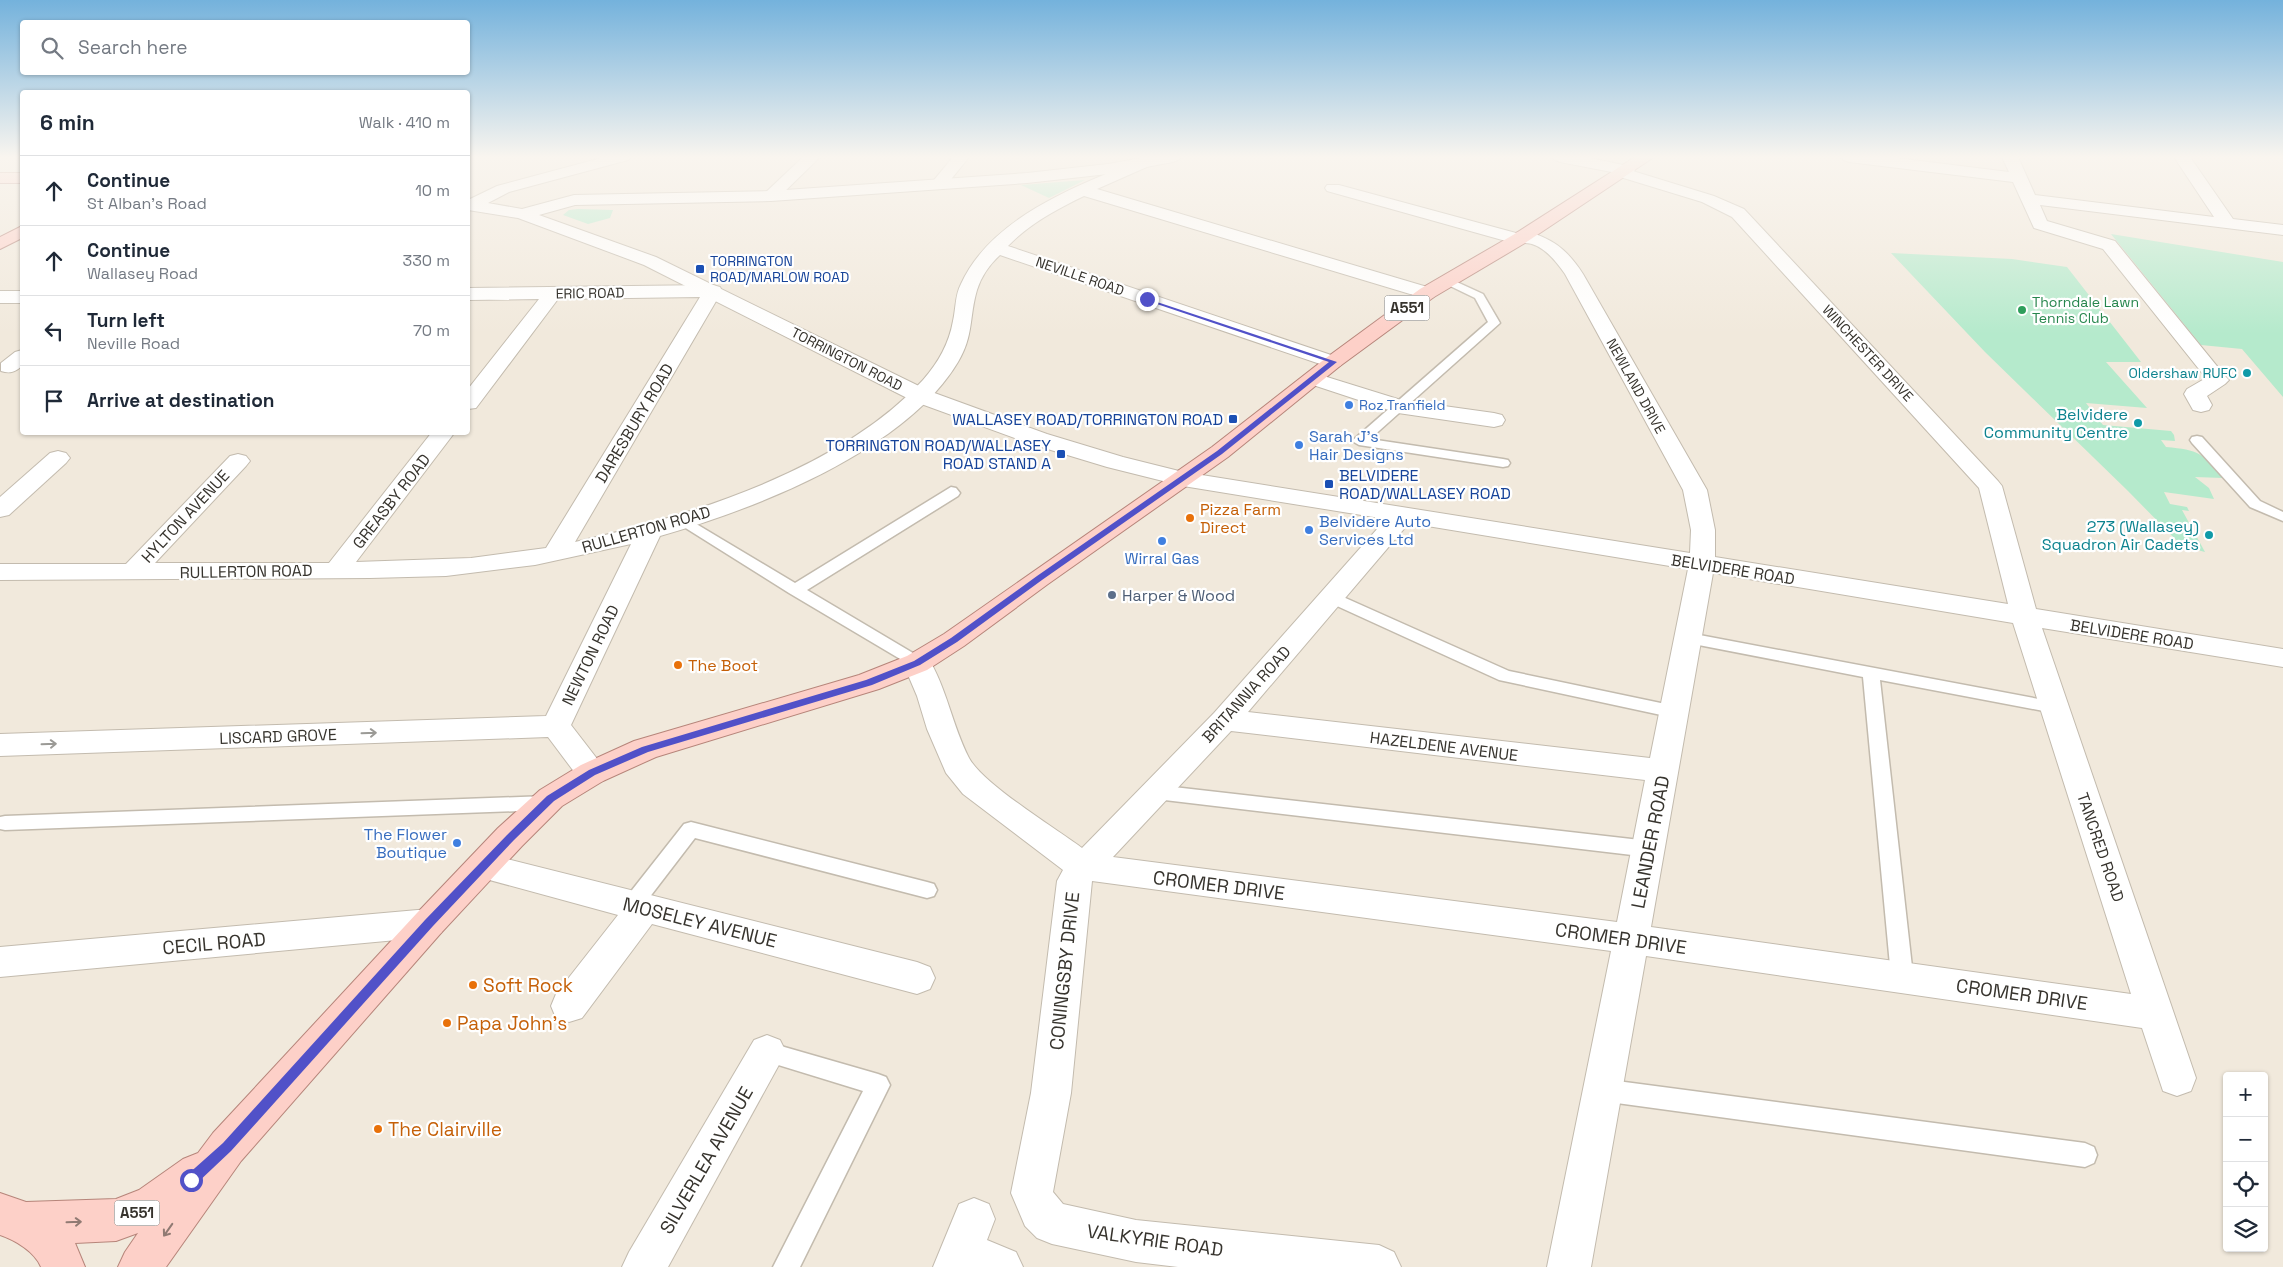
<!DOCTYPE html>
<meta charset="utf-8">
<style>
:root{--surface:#fff;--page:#f6f6f7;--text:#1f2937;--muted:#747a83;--line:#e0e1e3}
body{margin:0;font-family:"Space Grotesk",sans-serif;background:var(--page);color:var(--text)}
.controls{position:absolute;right:15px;bottom:15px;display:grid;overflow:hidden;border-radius:5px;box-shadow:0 1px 4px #0004}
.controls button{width:45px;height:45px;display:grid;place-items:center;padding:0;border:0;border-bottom:1px solid var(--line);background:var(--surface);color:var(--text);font:25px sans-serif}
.stop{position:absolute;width:15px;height:15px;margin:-11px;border:4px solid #5151c8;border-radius:50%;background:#fff}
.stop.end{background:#5151c8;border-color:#fff;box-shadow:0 1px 5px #0008}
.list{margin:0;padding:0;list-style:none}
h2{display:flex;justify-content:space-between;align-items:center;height:65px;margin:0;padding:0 20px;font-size:21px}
h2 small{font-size:16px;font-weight:400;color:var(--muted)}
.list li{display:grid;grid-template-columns:32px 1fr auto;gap:15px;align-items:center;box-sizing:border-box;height:70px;padding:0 20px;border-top:1px solid var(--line)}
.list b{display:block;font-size:19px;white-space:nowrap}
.list p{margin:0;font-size:16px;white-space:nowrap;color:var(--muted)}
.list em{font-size:16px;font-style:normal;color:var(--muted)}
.icon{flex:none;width:28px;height:28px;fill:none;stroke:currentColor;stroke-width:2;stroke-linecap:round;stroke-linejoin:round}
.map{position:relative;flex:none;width:2283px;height:1267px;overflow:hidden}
.search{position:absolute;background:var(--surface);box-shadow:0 1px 4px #0004;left:20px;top:20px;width:450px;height:55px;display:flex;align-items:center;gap:12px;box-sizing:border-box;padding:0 18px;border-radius:5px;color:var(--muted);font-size:19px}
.panel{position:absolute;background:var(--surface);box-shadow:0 1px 4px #0004;left:20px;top:90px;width:450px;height:345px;border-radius:5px}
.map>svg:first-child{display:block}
.green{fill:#b5eacc}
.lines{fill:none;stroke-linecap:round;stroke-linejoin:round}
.lane-casing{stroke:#c3bbae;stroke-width:3}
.street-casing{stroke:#c3bbae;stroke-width:2}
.secondary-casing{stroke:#c3bbae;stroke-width:2}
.primary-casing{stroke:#b6857a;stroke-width:2}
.lane{fill:#fff;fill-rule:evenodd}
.street{fill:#fff;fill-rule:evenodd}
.secondary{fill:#fff;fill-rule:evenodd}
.primary{fill:#fdd0c8;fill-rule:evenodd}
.oneway{stroke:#9b9a96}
.oneway2{stroke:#907a73}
.route{fill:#5151c8}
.transit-dot{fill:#1a4fb4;stroke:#fff;stroke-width:2}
.leisure-dot{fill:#2e9e5b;stroke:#fff;stroke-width:2}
.culture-dot{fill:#0f9aa8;stroke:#fff;stroke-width:2}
.shop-dot{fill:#3f7fe0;stroke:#fff;stroke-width:2}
.food-dot{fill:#e8710a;stroke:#fff;stroke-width:2}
.service-dot{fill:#5c6f8a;stroke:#fff;stroke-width:2}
.labels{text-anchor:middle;stroke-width:4.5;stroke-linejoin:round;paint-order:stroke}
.far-transit-label{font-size:14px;fill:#164399;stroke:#fff;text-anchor:start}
.far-street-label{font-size:14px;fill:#37342e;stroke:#fff}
.far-leisure-label{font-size:14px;fill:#27864d;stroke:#fff;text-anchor:start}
.far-culture-label{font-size:14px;fill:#0d838f;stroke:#fff;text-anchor:end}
.far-shop-label{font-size:14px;fill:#366cbe;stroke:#fff;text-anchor:start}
.shield{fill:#fff;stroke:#73716d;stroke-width:1}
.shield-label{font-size:15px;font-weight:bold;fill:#37342e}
.culture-label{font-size:16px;fill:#0d838f;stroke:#fff;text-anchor:end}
.transit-label{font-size:16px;fill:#164399;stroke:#fff;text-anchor:end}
.street-label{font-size:16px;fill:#37342e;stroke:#fff}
.shop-label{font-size:16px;fill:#366cbe;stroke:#fff;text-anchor:start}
.food-label{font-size:16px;fill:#c56008;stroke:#fff;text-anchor:start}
.service-label{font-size:16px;fill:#4e5e75;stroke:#fff;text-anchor:start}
.near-street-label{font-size:19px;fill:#37342e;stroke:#fff}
.near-food-label{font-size:19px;fill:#c56008;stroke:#fff;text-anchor:start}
</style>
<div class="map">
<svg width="2283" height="1267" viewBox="0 0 2283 1267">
<rect width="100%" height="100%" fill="#f1e9dc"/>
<!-- green -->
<g class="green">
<path d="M1085 180 1049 198 1021 185Z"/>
<path d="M578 209 613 210 610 218 588 224 563 215 569 210Z"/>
<path d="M2111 234 2283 262V397L2242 349 2201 345Z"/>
<path d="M1891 253 2012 259 2067 267 2141 362H2106L2147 408 2086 403 2103 425 2171 431 2174 435 2175 441 2161 440 2166 447C2199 450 2203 453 2223 478L2195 477 2209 488 2214 499 2164 492 2170 504 2187 507 2189 511 2182 510 2205 552 2182 546 2128 491 1985 352Z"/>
</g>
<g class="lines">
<defs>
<g id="lane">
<path d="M1448 278 1483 294 1500 323 1370 439 1503 459 1508 460 1510 463 1508 466 1503 467 1359 445 1352 441 1488 322 1475 298 1444 283 1443 281 1444 279Z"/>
<path d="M2197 436 2202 437 2260 501 2283 512V521L2250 507 2192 443 2190 440 2192 437Z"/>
<path d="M951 487 956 488 960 493 958 496 807 590 923 659 925 663 923 667 917 669 789 593 676 522 683 518 688 519 795 583Z"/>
<path d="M1332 592 1509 671 1675 706 1681 708 1684 712 1681 716 1675 718 1499 680 1326 601 1324 597 1326 593Z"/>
<path d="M1689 633 2060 703 2063 707 2060 711 2054 713 1880 680 1913 976 1910 983 1902 985 1894 983 1891 976 1863 677 1683 642 1681 638 1683 634Z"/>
<path d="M1156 785 1649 841 1656 844 1659 849 1656 854 1649 857 1156 799 1149 797 1147 792 1149 787Z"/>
<path d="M546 796 553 798 555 803 553 808 546 810 5 830 0 829V817L5 816Z"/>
<path d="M691 822 927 882 934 884 937 890 934 896 927 898 695 838 639 911 632 913 625 911 622 905 625 899 684 824Z"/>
<path d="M767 1042 878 1074 886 1077 890 1085 800 1267H773L863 1091 759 1059 756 1052 759 1045Z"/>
<path d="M1602 1079 2085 1143 2094 1147 2097 1155 2094 1163 2085 1167 1602 1101 1594 1098 1590 1090 1594 1082Z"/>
</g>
<g id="street">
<path d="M803 157H820L777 199H765L763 196 765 193Z"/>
<path d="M953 157H969L944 188H932L930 185Z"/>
<path d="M1841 157H1888L2009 172 2002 157H2018L2035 195 2214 217 2174 157H2190L2233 219 2283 225V235L2040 205 2047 221 2115 241 2225 376 2229 380 2225 384 2207 396 2212 405 2209 410 2201 412 2193 410 2184 394 2187 389 2206 378 2103 249 2034 228 2013 182 1849 162 1844 160Z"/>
<path d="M1143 158 1149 160 1151 163 1149 166 1097 189 1434 289 1436 293 1434 297 1427 299 1420 297 1084 196C1057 209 1029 224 1008 246L1340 358 1343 362 1340 366 1333 368 1326 366 1000 255C990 264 981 277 977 290 969 317 974 335 958 362 905 451 755 509 660 536L571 725 608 773 603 781 592 784 581 781 548 737 0 756V734L546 716 631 544 535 565 446 576 370 578 0 580V564H126L230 456 238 454 246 456 250 461 246 466 155 563H329L432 432H455L356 562 471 558 546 548 700 297 558 299 476 408 468 409V389L539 299 468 300V288L713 285 720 287 722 291 575 542C691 516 840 470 923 380 938 363 949 344 953 321 956 308 955 295 961 284 986 229 1049 198 1101 176 1115 170 1129 162 1143 158Z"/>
<path d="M1623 168 1714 196 1744 209 1998 481 2002 486 2036 609 2283 649V667L2042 628 2196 1078 2191 1091 2177 1096 2163 1091 2142 1028 1646 956 1591 1267H1547L1611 951 1092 881 1071 1093 1053 1192 1063 1204 1136 1220 1379 1245 1394 1252 1401 1267H1178L1136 1262 1052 1244 1037 1238 1025 1226 1011 1193 1031 1093 1057 881 1063 870 963 794 946 773 927 729 917 696 903 663 907 656 917 653 927 656C947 688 952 725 969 758 983 784 1055 828 1082 848L1214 713 1386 519 1183 486 1175 484 1171 479 1175 474 1183 472 1690 553 1691 530 1683 490 1565 274C1556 261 1542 243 1525 243 1520 243 1518 244 1513 243L1327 191 1325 188 1327 185H1339L1516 233C1523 230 1528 232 1535 234 1558 242 1570 254 1583 274L1707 490 1715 530V557L2008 604 1979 488 1732 217 1702 202 1617 176 1615 173 1617 170ZM1409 523 1688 569 1650 758 1248 712ZM1713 573 2013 623 2131 994 1651 927ZM1231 731 1645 780 1617 922 1113 857Z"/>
<rect x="0" y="291" width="22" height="12"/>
<path d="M22 350V366C15 372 10 374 1 371V363L15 352Z"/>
<path d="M1314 373 1401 400 1494 413 1502 415 1505 420 1502 425 1494 427 1398 413 1307 383 1303 379 1307 375Z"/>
<path d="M58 451 66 453 70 458 66 463 9 515 0 517V497L50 453Z"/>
<path d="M483 853 917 962 930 967 935 978 930 989 917 994 652 924 582 1018 569 1022 556 1018 551 1006 556 994 618 915 471 875 466 866 471 857Z"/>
<path d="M429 909 441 913 446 923 441 933 429 937 0 977V947Z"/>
<path d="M767 1035 780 1040 786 1052 668 1267H622L629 1252 754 1040Z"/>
<path d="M974 1198 989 1204 995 1219 987 1240 1016 1252 1023 1267H933L959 1204Z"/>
</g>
<g id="secondary">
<path d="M605 157H631L628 160 509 192 488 203 522 209 574 195 771 191 1027 173 1108 164 1147 157H1181L1178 160 1173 162 1108 174 1027 183 771 201 575 205 539 215 656 257 929 391 1047 434 1123 457 1191 474 1195 479 1191 484 1183 486 1107 467 1031 444 913 401 644 265 518 218 468 210V200L497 186Z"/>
<path d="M1552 157H1585L1633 167 1635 170 1633 173 1627 175 1560 162 1555 160Z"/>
</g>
<g id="primary">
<path d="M1635 157H1654L1525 243 1434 297 1340 366 1228 457 1048 584 964 646 927 670 879 689 656 757 603 781 562 806 522 846 441 933 241 1161 166 1267H118L125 1252 138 1233 116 1241 75 1243 85 1267H41C35 1252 15 1240 0 1235V1193L26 1202 116 1199 139 1190 183 1159 198 1153 213 1133 417 913 498 828 540 790 581 765 634 741 859 675 907 656 944 634 1212 447 1326 358 1420 289 1513 235Z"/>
<rect x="0" y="173" width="22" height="10"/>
<path d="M22 226V238L0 249V237Z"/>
</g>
</defs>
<!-- lane casing -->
<use href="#lane" class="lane-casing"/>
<!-- street casing -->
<use href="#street" class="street-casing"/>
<!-- secondary casing -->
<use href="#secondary" class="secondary-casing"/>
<!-- primary casing -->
<use href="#primary" class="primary-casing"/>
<!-- lane -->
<use href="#lane" class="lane"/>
<!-- street -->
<use href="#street" class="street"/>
<!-- secondary -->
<use href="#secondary" class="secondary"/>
<!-- primary -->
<use href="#primary" class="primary"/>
</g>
<!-- one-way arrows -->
<defs><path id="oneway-shaft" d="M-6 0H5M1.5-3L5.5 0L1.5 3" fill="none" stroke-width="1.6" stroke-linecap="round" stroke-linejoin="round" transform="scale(1.25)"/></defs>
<g class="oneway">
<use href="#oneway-shaft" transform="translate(369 733) rotate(-2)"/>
<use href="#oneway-shaft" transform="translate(49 744) rotate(-2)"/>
</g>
<g class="oneway2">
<use href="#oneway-shaft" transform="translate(74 1222) rotate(-2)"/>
<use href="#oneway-shaft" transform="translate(168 1230) rotate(125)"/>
</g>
<!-- sky -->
<linearGradient id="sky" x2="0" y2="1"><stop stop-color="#74b2dc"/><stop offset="0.47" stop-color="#f9f5ef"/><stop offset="1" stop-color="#f9f5ef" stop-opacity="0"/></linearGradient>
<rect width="2283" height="334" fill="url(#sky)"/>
<!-- route -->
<path class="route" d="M1145 298 1337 362 1222 454 1042 580 957 642 920 665 872 685 648 752 595 775 554 801 514 840 433 926 231 1151 195 1185 191 1186 186 1185 185 1180 186 1176 223 1143 425 920 507 835 547 796 589 770 642 747 866 680 914 661 951 638 1037 576 1217 451 1329 362 1145 300Z"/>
<!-- markers -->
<g class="transit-dot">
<rect x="695" y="264" width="10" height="10" rx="2.5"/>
<rect x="1228" y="414" width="10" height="10" rx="2.5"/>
<rect x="1056" y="449" width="10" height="10" rx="2.5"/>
<rect x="1324" y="479" width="10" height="10" rx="2.5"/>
</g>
<circle class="leisure-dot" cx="2022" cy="310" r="5"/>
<g class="culture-dot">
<circle cx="2247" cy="373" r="5"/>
<circle cx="2138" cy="423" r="5"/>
<circle cx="2209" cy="535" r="5"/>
</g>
<g class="shop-dot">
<circle cx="1349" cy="405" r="5"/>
<circle cx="1299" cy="445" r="5"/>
<circle cx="1309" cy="530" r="5"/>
<circle cx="1162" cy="541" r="5"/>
<circle cx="457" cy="843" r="5"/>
</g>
<g class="food-dot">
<circle cx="1190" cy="518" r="5"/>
<circle cx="678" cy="665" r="5"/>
<circle cx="473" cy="985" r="5"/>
<circle cx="447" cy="1023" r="5"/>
<circle cx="378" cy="1129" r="5"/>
</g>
<circle class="service-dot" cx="1112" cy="595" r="5"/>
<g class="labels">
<!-- far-transit labels -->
<g class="far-transit-label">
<text x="710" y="266">TORRINGTON<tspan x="710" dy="16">ROAD/MARLOW ROAD</tspan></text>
</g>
<!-- far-street labels -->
<g class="far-street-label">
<text transform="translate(1080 276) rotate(19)" y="5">NEVILLE ROAD</text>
<text transform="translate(590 293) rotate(-1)" y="5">ERIC ROAD</text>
<text transform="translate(1868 353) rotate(47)" y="5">WINCHESTER DRIVE</text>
<text transform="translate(847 359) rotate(27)" y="5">TORRINGTON ROAD</text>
<text transform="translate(1636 386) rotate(61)" y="5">NEWLAND DRIVE</text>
</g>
<!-- far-leisure labels -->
<g class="far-leisure-label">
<text x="2032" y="307">Thorndale Lawn<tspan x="2032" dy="16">Tennis Club</tspan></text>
</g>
<!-- far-culture labels -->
<g class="far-culture-label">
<text x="2237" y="378">Oldershaw RUFC</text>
</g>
<!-- far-shop labels -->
<g class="far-shop-label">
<text x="1359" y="410">Roz Tranfield</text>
</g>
<!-- shield labels -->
<g class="shield">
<rect x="1384.5" y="295.5" width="45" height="25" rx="4"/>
<rect x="114.5" y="1200.5" width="45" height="25" rx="4"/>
</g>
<g class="shield-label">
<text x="1407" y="313">A551</text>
<text x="137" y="1218">A551</text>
</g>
<!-- culture labels -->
<g class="culture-label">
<text x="2128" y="420">Belvidere<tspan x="2128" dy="18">Community Centre</tspan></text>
<text x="2199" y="532">273 (Wallasey)<tspan x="2199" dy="18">Squadron Air Cadets</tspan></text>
</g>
<!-- transit labels -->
<g class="transit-label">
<text x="1223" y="425">WALLASEY ROAD/TORRINGTON ROAD</text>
<text x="1051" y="451">TORRINGTON ROAD/WALLASEY<tspan x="1051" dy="18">ROAD STAND A</tspan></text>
<text x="1339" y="481" text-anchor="start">BELVIDERE<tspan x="1339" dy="18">ROAD/WALLASEY ROAD</tspan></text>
</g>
<!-- street labels -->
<g class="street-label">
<text transform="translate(634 423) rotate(-59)" y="6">DARESBURY ROAD</text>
<text transform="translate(391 501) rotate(-52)" y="6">GREASBY ROAD</text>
<text transform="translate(185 516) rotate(-47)" y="6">HYLTON AVENUE</text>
<text transform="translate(646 529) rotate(-16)" y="6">RULLERTON ROAD</text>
<text transform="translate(1733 569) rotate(9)" y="6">BELVIDERE ROAD</text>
<text transform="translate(246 571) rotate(-1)" y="6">RULLERTON ROAD</text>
<text transform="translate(2132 634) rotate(9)" y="6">BELVIDERE ROAD</text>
<text transform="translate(590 655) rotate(-64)" y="6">NEWTON ROAD</text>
<text transform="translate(1246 694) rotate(-48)" y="6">BRITANNIA ROAD</text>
<text transform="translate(278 736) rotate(-2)" y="6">LISCARD GROVE</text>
<text transform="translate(1444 746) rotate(7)" y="6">HAZELDENE AVENUE</text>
<text transform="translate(2101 847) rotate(71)" y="6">TANCRED ROAD</text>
</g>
<!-- shop labels -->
<g class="shop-label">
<text x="1309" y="442">Sarah J's<tspan x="1309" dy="18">Hair Designs</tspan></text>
<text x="1319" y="527">Belvidere Auto<tspan x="1319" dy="18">Services Ltd</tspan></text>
<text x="1162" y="564" text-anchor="middle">Wirral Gas</text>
<text x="447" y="840" text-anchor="end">The Flower<tspan x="447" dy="18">Boutique</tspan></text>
</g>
<!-- food labels -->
<g class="food-label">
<text x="1200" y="515">Pizza Farm<tspan x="1200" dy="18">Direct</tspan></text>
<text x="688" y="671">The Boot</text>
</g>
<!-- service labels -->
<g class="service-label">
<text x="1122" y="601">Harper &amp; Wood</text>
</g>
<!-- near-street labels -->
<g class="near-street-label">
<text transform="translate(1650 842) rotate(-79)" y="7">LEANDER ROAD</text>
<text transform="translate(1219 885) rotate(7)" y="7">CROMER DRIVE</text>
<text transform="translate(700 922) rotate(14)" y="7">MOSELEY AVENUE</text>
<text transform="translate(1621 938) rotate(8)" y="7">CROMER DRIVE</text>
<text transform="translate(214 943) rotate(-5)" y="7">CECIL ROAD</text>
<text transform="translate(1064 971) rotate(-84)" y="7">CONINGSBY DRIVE</text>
<text transform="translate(2022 994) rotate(8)" y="7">CROMER DRIVE</text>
<text transform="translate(706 1160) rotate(-60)" y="7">SILVERLEA AVENUE</text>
<text transform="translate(1155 1240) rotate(8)" y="7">VALKYRIE ROAD</text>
</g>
<!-- near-food labels -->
<g class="near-food-label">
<text x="483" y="992">Soft Rock</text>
<text x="457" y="1030">Papa John's</text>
<text x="388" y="1136">The Clairville</text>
</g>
</g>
</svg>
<div class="controls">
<button>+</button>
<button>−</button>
<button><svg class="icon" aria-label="locate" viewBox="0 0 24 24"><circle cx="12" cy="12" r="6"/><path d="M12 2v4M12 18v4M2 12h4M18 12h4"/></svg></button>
<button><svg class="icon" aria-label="layers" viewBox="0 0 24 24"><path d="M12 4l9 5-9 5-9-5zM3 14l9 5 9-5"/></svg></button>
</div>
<div class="stop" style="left:191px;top:1180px"></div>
<div class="stop end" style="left:1147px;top:299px"></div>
<div class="search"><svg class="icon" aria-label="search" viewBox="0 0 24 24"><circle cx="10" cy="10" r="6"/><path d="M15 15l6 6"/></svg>Search here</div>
<section class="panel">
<h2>6 min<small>Walk · 410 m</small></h2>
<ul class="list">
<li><svg class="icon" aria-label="ahead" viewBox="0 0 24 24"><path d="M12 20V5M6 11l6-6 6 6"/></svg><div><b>Continue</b><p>St Alban's Road</p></div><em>10 m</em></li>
<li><svg class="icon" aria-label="ahead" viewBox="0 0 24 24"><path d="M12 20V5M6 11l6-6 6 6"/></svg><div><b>Continue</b><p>Wallasey Road</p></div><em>330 m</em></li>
<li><svg class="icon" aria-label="left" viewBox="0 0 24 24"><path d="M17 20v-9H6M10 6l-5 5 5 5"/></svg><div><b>Turn left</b><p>Neville Road</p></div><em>70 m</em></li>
<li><svg class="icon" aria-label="arrive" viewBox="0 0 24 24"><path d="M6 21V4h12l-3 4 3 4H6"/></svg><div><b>Arrive at destination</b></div></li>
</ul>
</section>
</div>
